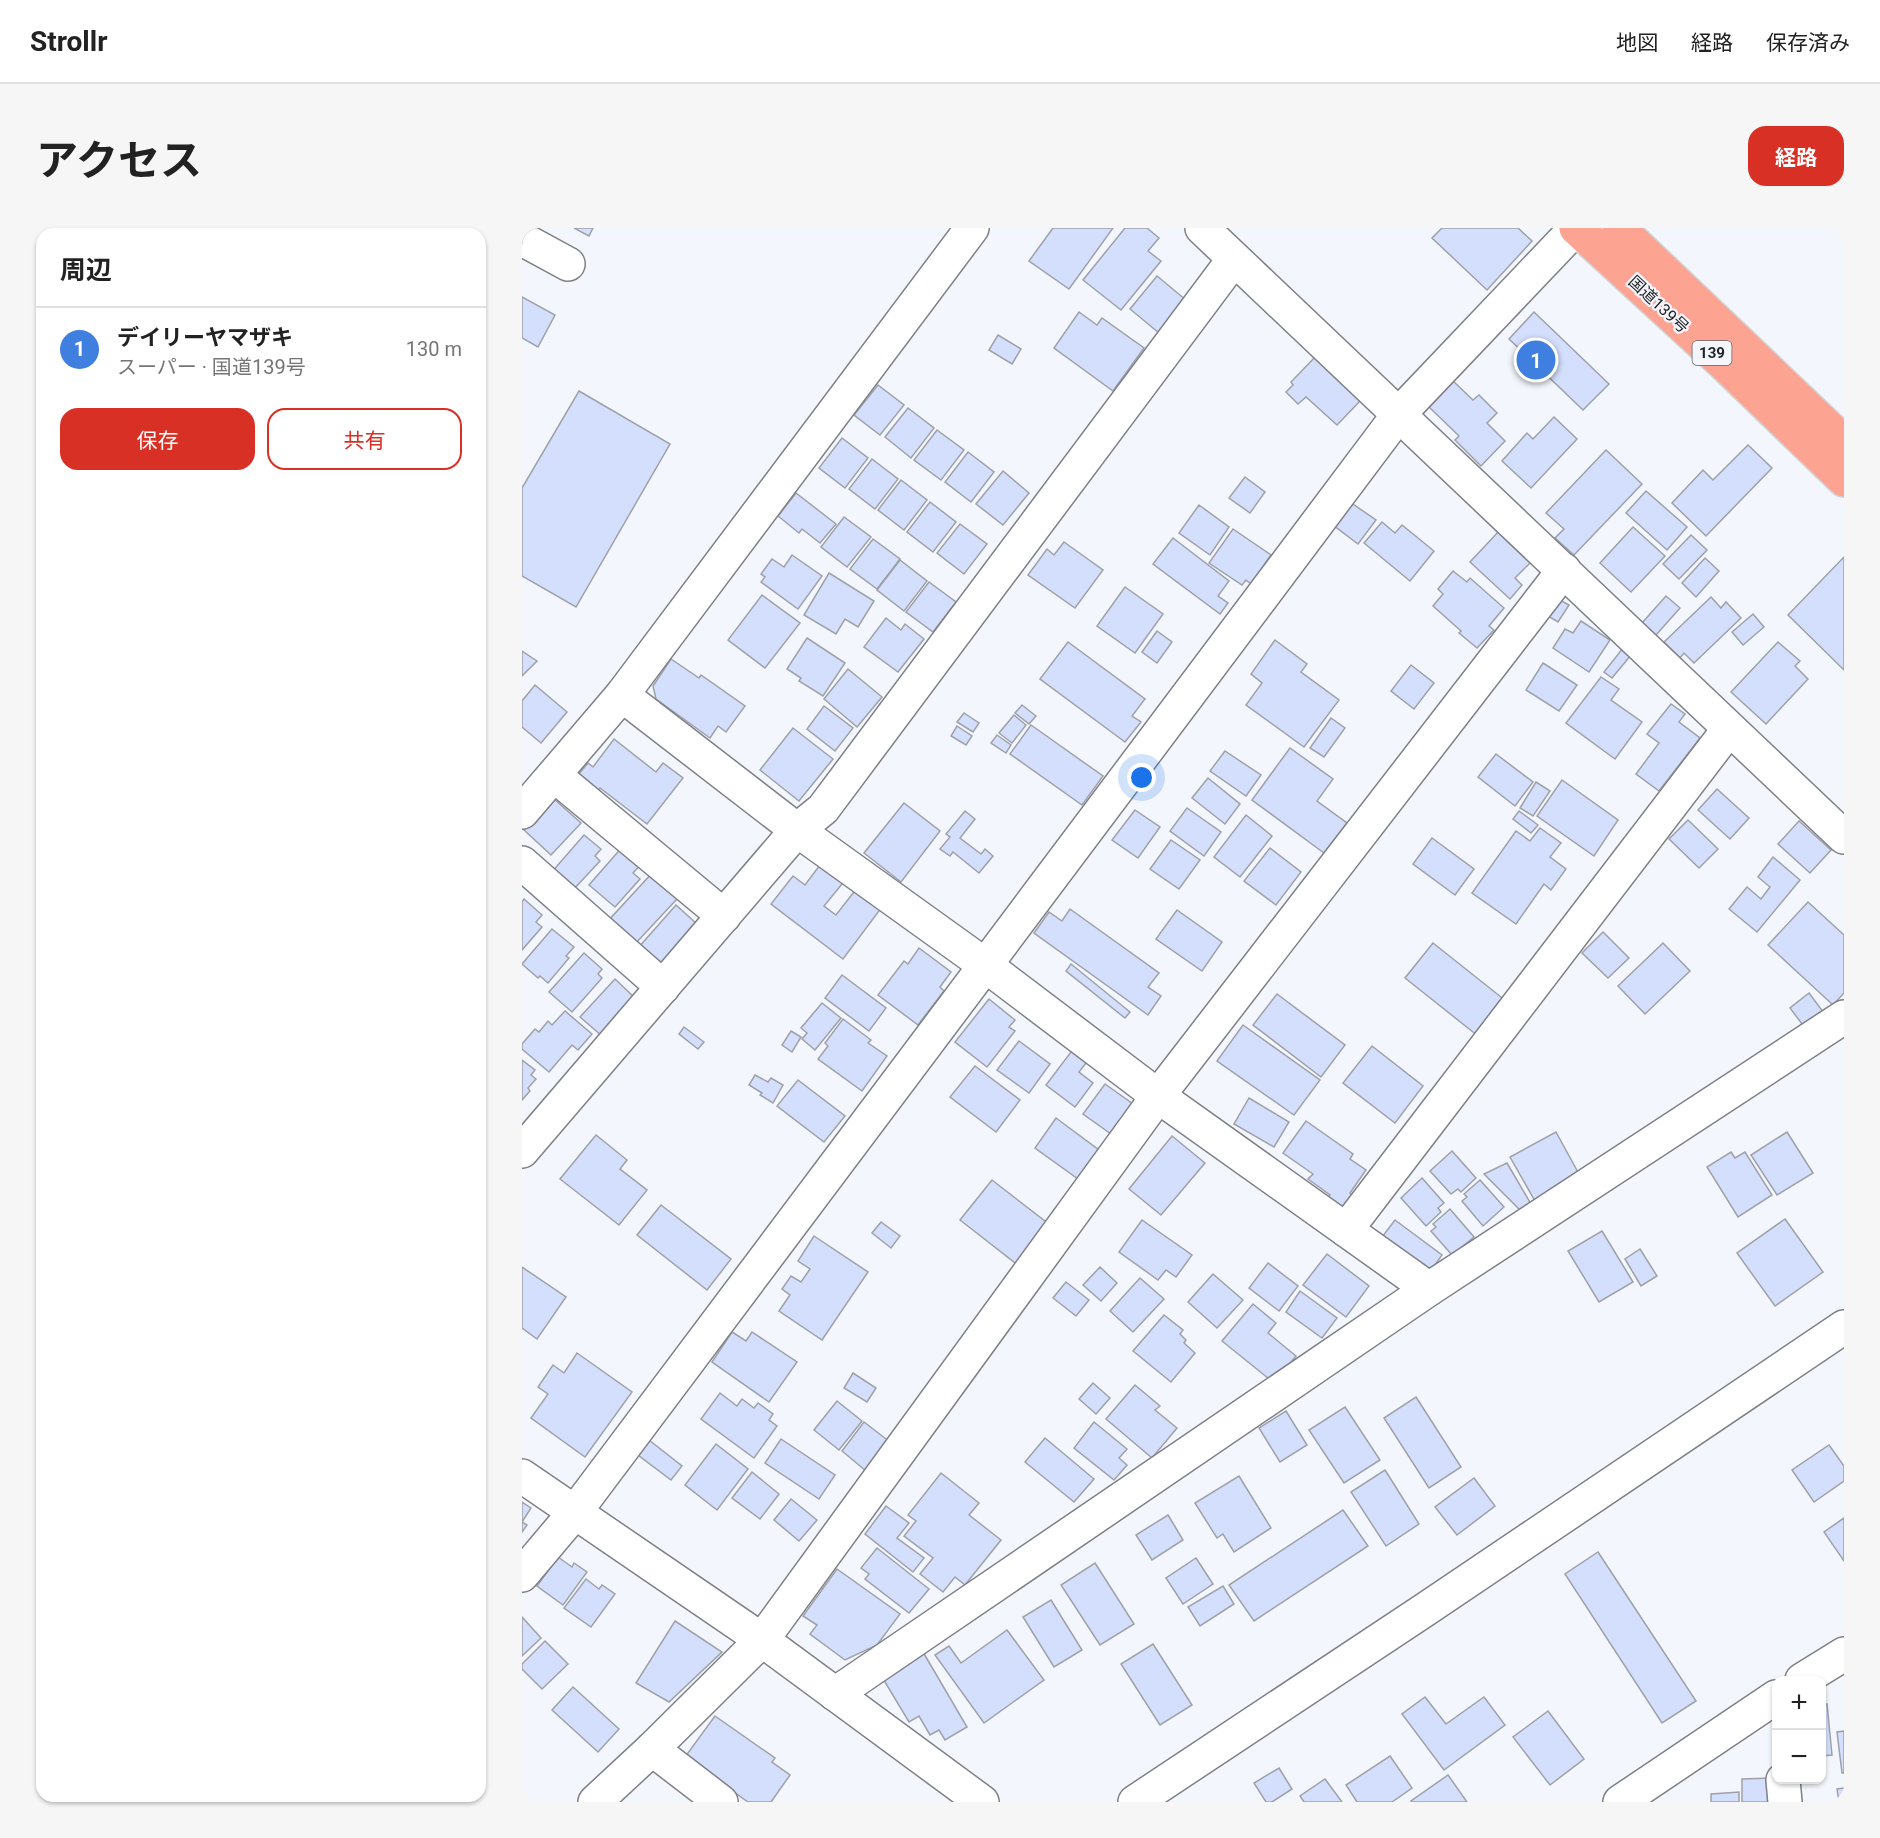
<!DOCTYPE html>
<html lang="ja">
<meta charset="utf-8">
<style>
:root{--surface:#fff;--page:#f6f6f6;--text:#222;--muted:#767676;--line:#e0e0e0;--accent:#d93025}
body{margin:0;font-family:Roboto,"Noto Sans JP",sans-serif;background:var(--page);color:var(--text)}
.controls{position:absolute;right:18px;bottom:18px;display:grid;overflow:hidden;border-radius:12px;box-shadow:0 2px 4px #0004}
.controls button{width:54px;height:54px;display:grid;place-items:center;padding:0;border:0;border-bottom:2px solid var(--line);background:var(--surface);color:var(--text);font:30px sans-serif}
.you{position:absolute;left:620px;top:550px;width:21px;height:21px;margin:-15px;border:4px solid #fff;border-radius:50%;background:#1a73e8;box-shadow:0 0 0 9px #1a73e833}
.badge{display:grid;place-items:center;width:39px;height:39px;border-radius:50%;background:var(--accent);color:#fff;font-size:20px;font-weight:700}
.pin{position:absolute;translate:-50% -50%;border:3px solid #fff;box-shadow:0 2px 6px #0006}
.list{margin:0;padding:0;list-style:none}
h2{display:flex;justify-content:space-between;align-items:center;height:78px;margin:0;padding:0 24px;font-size:26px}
h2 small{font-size:20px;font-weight:400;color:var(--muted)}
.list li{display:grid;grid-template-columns:39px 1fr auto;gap:18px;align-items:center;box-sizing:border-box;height:84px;padding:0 24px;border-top:2px solid var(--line)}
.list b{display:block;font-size:22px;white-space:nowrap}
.list p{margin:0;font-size:20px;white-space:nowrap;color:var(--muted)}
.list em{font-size:20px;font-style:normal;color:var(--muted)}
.actions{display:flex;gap:12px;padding:18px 24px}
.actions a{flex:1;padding:14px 0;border:2px solid var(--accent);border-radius:18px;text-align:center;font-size:21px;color:var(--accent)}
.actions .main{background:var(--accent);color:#fff}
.map{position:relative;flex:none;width:1322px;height:1574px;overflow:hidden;border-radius:18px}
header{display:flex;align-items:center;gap:36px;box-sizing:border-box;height:84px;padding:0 30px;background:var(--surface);border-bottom:2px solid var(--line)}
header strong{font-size:28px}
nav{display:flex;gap:33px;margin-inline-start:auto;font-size:21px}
.intro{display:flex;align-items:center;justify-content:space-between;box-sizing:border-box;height:144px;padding:0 36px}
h1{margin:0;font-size:42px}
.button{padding:15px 27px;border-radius:18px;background:var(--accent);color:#fff;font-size:21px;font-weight:700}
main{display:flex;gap:36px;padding:0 36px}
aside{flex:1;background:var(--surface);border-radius:18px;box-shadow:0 2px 4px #0004}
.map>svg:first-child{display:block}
.building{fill:#d4dffd;stroke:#9fa1a8;stroke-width:1.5}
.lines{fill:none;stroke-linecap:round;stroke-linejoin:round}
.minor-casing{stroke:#7e8086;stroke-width:36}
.highway-casing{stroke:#d3d3d4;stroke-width:36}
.minor{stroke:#fff;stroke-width:33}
.highway{stroke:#fca392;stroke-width:33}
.labels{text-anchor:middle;stroke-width:4.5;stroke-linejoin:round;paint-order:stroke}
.shield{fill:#f4f6fd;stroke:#626467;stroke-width:1.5}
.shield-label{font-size:15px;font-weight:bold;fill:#242527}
.street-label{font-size:16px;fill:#242527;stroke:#f4f6fd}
</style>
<header>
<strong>Strollr</strong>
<nav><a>地図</a><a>経路</a><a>保存済み</a></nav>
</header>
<div class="intro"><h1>アクセス</h1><a class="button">経路</a></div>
<main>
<aside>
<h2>周辺<small></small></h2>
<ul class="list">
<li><span class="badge" style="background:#3f7fe0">1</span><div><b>デイリーヤマザキ</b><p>スーパー · 国道139号</p></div><em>130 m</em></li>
</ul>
<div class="actions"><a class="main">保存</a><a>共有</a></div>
</aside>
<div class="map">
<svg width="1322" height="1574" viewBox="0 0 1322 1574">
<rect width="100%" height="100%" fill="#f4f6fd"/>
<!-- building -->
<g class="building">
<path d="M52 0H71L67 8Z"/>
<path d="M531 0H591L547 61 507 33Z"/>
<path d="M603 0H625L637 10 626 23 639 33 599 82 561 52Z"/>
<path d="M920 0H996L1010 13 965 62 910 10Z"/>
<path d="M635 48 664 72 637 105 608 81Z"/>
<path d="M0 69 33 87 16 119 0 110Z"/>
<path d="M557 84 575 97 580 90 622 120 591 163 532 120Z"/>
<path d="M1012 84 1087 156 1061 182 987 111Z"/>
<path d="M476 107 499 121 490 136 467 122Z"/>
<path d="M793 129 839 172 815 197 784 169 776 176 764 164 771 157 769 154Z"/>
<path d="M931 153 951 172 957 167 975 185 965 195 983 213 959 238 933 212 937 208 906 178Z"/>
<path d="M356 157 382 177 358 207 332 187Z"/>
<path d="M57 163 148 216 54 379 0 348V260Z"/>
<path d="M386 180 412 200 389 230 363 209Z"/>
<path d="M1032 189 1055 211 1009 260 980 233 1005 205 1011 211Z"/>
<path d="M415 202 442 222 419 252 392 232Z"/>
<path d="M320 210 346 230 323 260 297 240Z"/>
<path d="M1226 217 1250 240 1184 308 1150 275 1181 242 1191 252Z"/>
<path d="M1084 222 1120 256 1052 327 1033 310 1042 301 1024 285Z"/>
<path d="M446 224 472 244 449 274 423 254Z"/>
<path d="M350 231 376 251 353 281 327 261Z"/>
<path d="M481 243 507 265 481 297 454 276Z"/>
<path d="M723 249 743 264 728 285 707 270Z"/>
<path d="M379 252 405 272 382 302 356 282Z"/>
<path d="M1124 263 1165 299 1145 322 1104 285Z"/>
<path d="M274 265 314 296 298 315 280 301 277 305 256 288Z"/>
<path d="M408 274 434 294 411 324 385 304Z"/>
<path d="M828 274 854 292 836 316 811 297Z"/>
<path d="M677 277 707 299 688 327 657 305Z"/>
<path d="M322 289 349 309 325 339 299 319Z"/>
<path d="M860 294 873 305 880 297 912 323 888 353 842 315Z"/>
<path d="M438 296 465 316 442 346 415 325Z"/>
<path d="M1111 299 1143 328 1109 364 1078 335Z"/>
<path d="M711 301 749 327 729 356 724 352 720 357 687 335Z"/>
<path d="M977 303 1010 333 993 350 1000 357 988 371 948 334Z"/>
<path d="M1169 307 1185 322 1157 351 1141 336Z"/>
<path d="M651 310 707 353 696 368 706 375 698 386 631 336Z"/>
<path d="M351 311 378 331 355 361 328 341Z"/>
<path d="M542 314 581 342 553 380 506 347 525 321 532 327Z"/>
<path d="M270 327 300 348 276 381 239 354 243 349 239 346 250 331 262 339Z"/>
<path d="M1322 329V442L1266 387Z"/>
<path d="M1183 330 1197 343 1174 369 1160 355Z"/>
<path d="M378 332 405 353 382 383 355 362Z"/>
<path d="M931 343 945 354 948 350 982 380 967 398 972 402 955 420 937 405 939 403 911 378 921 366 916 361Z"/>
<path d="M307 345 352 373 336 399 323 391 314 406 282 387Z"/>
<path d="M407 354 434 374 411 404 384 384Z"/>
<path d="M603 359 641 386 613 425 575 398Z"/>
<path d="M240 367 278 395 243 440 206 412Z"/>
<path d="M1144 368 1158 380 1134 407 1120 395Z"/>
<path d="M1189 369 1199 380 1204 374 1219 390 1172 435 1162 425 1158 430 1142 414Z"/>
<path d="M1036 371 1047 377 1036 394 1026 388Z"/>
<path d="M1231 386 1242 399 1221 417 1210 404Z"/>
<path d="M364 390 379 402 383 396 402 411 376 444 342 419Z"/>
<path d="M1059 393 1088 412 1067 444 1031 420 1043 401 1051 405Z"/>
<path d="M635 403 650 414 635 435 620 424Z"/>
<path d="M285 410 323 435 301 468 277 453 279 450 265 441Z"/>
<path d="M753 412 785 436 779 444 817 472 782 519 724 477 740 455 729 446Z"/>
<path d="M546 414 623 471 610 488 619 494 603 514 518 451Z"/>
<path d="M1256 414 1278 433 1273 438 1286 451 1244 496 1209 464Z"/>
<path d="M1101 420 1109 427 1090 450 1082 444Z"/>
<path d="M0 423 15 433 0 448Z"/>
<path d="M149 431 177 450 179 447 223 478 204 504 196 498 188 510 134 471 131 458Z"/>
<path d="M1021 435 1055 457 1037 483 1004 462Z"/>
<path d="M889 437 912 455 892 481 869 463Z"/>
<path d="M326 441 360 469 335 499 302 471Z"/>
<path d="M1079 449 1097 461 1089 472 1120 494 1093 531 1044 495Z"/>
<path d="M13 457 45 484 19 515 0 499V473Z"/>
<path d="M1149 476 1163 486 1157 494 1178 510 1137 563 1114 546 1137 515 1125 506Z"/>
<path d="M500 477 514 488 507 496 493 485Z"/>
<path d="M302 478 331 500 313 523 285 501Z"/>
<path d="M442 485 457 495 451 504 435 494Z"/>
<path d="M492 487 504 497 490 515 477 505Z"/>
<path d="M809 490 823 500 802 529 788 520Z"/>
<path d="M509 497 581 548 560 577 488 526Z"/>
<path d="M435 498 450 508 444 517 429 508Z"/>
<path d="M271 500 311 531 277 573 238 542Z"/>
<path d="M475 507 489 517 484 525 469 515Z"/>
<path d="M92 511 134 544 141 535 161 550 125 596 78 560 75 564 55 548 66 535 71 539Z"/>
<path d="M768 520 811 551 795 573 825 595 802 625 730 572Z"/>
<path d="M703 523 739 547 724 568 688 543Z"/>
<path d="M974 526 1011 554 993 578 956 549Z"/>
<path d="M686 550 718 576 703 596 670 570Z"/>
<path d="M1040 552 1096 592 1072 628 1015 588Z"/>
<path d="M1014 554 1028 563 1011 588 998 580Z"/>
<path d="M1195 561 1227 590 1208 611 1176 582Z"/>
<path d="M31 570 59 595 29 627 2 602Z"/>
<path d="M382 575 418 603 379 654 342 625Z"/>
<path d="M665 580 699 604 682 628 648 603Z"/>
<path d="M613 582 638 599 616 630 590 612Z"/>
<path d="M443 583 453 591 438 610 459 626 463 621 471 628 457 645 431 624 428 628 418 621 428 609 424 606Z"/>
<path d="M997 583 1016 597 1009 605 991 591Z"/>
<path d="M724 587 750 608 718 649 692 629Z"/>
<path d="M1166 592 1196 621 1177 640 1147 611Z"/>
<path d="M1277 593 1309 622 1288 645 1256 616Z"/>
<path d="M1018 600 1039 615 1028 629 1044 641 1029 662 1022 656 994 696 950 665 994 603 1008 613Z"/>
<path d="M62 607 79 621 73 628 78 633 51 662 28 646Z"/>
<path d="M910 610 952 641 933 667 891 636Z"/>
<path d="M649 612 678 632 657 661 628 641Z"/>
<path d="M102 617 121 634 111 645 118 651 93 679 67 657Z"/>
<path d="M748 620 779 644 754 677 722 653Z"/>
<path d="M1251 629 1278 652 1235 704 1207 681 1225 659 1239 671 1248 659 1236 649Z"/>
<path d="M301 633 324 651 302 678 314 687 335 660 360 679 321 731 249 676 271 648 283 657Z"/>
<path d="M132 643 145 661 155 671 113 716 85 694Z"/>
<path d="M2 671 20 687 14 694 20 699 0 722V674Z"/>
<path d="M1286 674 1322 707V765L1311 777 1246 717Z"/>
<path d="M154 677 177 698 139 740 116 720Z"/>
<path d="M548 681 637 745 626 759 639 768 626 787 512 705 527 684 540 693Z"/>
<path d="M655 682 700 714 680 743 634 711Z"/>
<path d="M30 701 52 719 44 728 47 730 26 755 18 748 16 750 0 736Z"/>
<path d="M1081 704 1107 730 1086 750 1060 725Z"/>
<path d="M911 715 984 773 956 808 883 750Z"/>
<path d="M1141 715 1168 743 1123 786 1096 758Z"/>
<path d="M397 720 429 744 418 759 422 763 396 797 356 767 382 733 386 736Z"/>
<path d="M62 725 80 741 76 746 80 750 50 784 27 764Z"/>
<path d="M549 736 608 784 603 790 544 743Z"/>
<path d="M320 747 364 780 347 803 303 770Z"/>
<path d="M93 751 114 771 80 808 58 789Z"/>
<path d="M1287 765 1302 785 1283 800 1268 780Z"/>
<path d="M755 766 823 817 799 849 731 797Z"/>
<path d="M467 771 493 792 487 799 493 803 465 839 433 814Z"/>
<path d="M300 775 319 790 293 822 280 811 285 805 279 800Z"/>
<path d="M43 783 70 806 56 822 50 817 27 844 0 821V816L13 801 17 804 26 793 30 797Z"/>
<path d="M321 791 349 812 346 815 365 828 340 863 296 831 306 818 303 815Z"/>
<path d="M721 797 798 852 772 887 695 833Z"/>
<path d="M162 799 182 814 176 821 157 806Z"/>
<path d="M269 803 279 809 270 824 260 817Z"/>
<path d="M497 813 528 836 507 865 475 842Z"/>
<path d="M850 818 901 858 873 895 821 855Z"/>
<path d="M552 820 567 831 557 844 571 855 553 879 524 857Z"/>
<path d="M0 832 13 842 9 847 14 851 6 860 8 863 0 872Z"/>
<path d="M453 838 498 872 474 904 428 869Z"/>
<path d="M233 847 246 854 249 850 261 857 251 875 238 867 240 865 227 857Z"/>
<path d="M276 852 323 888 302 914 255 878Z"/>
<path d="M583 856 611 876 589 906 561 886Z"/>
<path d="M727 870 767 894 752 919 712 896Z"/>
<path d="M534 890 577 922 556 951 513 920Z"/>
<path d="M784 893 831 926 828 931 844 942 828 965 831 968 822 981 806 970 808 967 786 951 791 946 761 925Z"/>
<path d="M1034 904 1058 948 1013 973 988 929Z"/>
<path d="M1265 904 1291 945 1255 967 1229 927Z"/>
<path d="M74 907 105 932 98 941 125 962 97 997 38 951Z"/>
<path d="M650 908 683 935 639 987 607 961Z"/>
<path d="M930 923 954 950 939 964 936 961 929 966 908 943Z"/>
<path d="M1209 924 1213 930 1223 924 1250 967 1216 989 1185 939Z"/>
<path d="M985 935 1009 976 998 982 962 946Z"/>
<path d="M900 950 922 975 916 980 919 984 904 998 879 970Z"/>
<path d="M470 952 528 997 497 1038 438 992Z"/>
<path d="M958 952 982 979 961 998 940 973 945 969 942 966Z"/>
<path d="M139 977 209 1031 185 1062 115 1007Z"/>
<path d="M928 981 952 1009 930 1027 909 1003 914 999 911 996Z"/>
<path d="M1263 991 1301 1044 1253 1078 1215 1025Z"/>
<path d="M620 992 670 1027 654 1049 644 1042 636 1052 597 1024Z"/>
<path d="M873 992 920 1027 908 1044 860 1009Z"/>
<path d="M359 994 378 1008 369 1020 350 1005Z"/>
<path d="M1080 1003 1111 1054 1077 1074 1046 1023Z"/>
<path d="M292 1008 346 1044 300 1112 257 1083 268 1067 260 1061 269 1048 279 1054 288 1041 276 1033Z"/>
<path d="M1118 1021 1135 1048 1119 1058 1103 1031Z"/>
<path d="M805 1026 847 1058 824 1089 781 1057Z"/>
<path d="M746 1035 776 1058 757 1083 727 1060Z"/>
<path d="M0 1039 44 1069 15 1111 0 1100Z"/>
<path d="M578 1039 595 1055 579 1073 561 1057Z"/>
<path d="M691 1046 721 1072 695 1100 666 1074Z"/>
<path d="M618 1050 642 1071 611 1104 588 1083Z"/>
<path d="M544 1054 567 1072 554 1088 531 1070Z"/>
<path d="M778 1063 815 1090 800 1110 764 1084Z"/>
<path d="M731 1076 754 1095 746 1105 774 1128 752 1155 700 1113Z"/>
<path d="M642 1087 661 1102 658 1106 664 1112 662 1115 673 1125 649 1154 611 1123Z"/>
<path d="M210 1104 224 1113 230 1104 275 1134 247 1174 190 1134Z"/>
<path d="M55 1125 110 1164 63 1229 9 1190 26 1166 16 1159 31 1137 42 1145Z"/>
<path d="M331 1145 354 1160 345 1174 322 1160Z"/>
<path d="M571 1155 588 1170 574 1186 557 1171Z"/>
<path d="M613 1157 638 1178 633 1182 655 1200 630 1230 584 1191Z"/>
<path d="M198 1165 215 1178 220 1171 232 1180 236 1175 251 1186 247 1192 255 1198 232 1230 179 1191Z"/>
<path d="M894 1169 939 1239 907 1260 862 1190Z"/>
<path d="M315 1173 340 1193 317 1222 292 1202Z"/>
<path d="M823 1179 858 1232 822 1255 787 1202Z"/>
<path d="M764 1183 785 1217 758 1234 737 1200Z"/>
<path d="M342 1194 368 1214 344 1243 320 1223Z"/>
<path d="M572 1194 605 1221 597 1230 605 1237 592 1252 552 1220Z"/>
<path d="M523 1210 572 1251 552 1274 503 1234Z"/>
<path d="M259 1211 313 1247 297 1271 243 1235Z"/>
<path d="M127 1212 160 1238 149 1252 116 1227Z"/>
<path d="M194 1216 226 1241 195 1282 163 1257Z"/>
<path d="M1307 1217 1322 1238V1253L1292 1274 1270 1242Z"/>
<path d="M863 1242 897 1296 864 1318 829 1264Z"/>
<path d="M230 1244 257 1266 238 1291 210 1270Z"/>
<path d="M419 1245 457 1275 447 1287 479 1312 443 1357 433 1349 421 1364 398 1346 411 1330 382 1308 394 1293 386 1287Z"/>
<path d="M717 1248 749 1300 712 1324 701 1306 695 1310 673 1275Z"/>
<path d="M952 1250 973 1278 935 1307 913 1279Z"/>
<path d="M269 1271 295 1292 277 1313 252 1292Z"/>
<path d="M0 1274 9 1280 0 1294 5 1297 0 1304Z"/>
<path d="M364 1278 387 1295 375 1310 402 1330 391 1344 343 1306Z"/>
<path d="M821 1282 846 1318 732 1393 707 1357Z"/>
<path d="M646 1287 661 1312 630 1332 614 1307Z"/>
<path d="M1322 1290V1333L1302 1304Z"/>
<path d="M355 1320 407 1361 387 1385 343 1351 347 1346 339 1340Z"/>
<path d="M1076 1324 1174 1473 1140 1495 1043 1346Z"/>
<path d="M36 1329 50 1339 52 1335 65 1344 41 1377 15 1358Z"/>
<path d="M674 1330 691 1356 661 1376 644 1350Z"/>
<path d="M573 1335 612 1396 578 1417 539 1357Z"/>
<path d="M315 1341 378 1386 355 1417 323 1432 288 1406 295 1397 281 1388Z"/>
<path d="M64 1351 77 1361 80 1357 93 1366 69 1399 42 1380Z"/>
<path d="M701 1358 712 1376 678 1398 666 1379Z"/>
<path d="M529 1372 560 1422 532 1439 501 1389Z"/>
<path d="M0 1389 19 1410 0 1428Z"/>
<path d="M153 1393 200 1424 147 1474 114 1455Z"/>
<path d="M485 1402 522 1452 462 1495 413 1427 427 1418 439 1435Z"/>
<path d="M23 1413 46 1436 20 1461 0 1441V1436Z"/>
<path d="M631 1416 670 1477 638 1497 599 1436Z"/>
<path d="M401 1424 445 1499 423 1512 417 1502 408 1507 397 1488 387 1494 360 1449Z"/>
<path d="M51 1459 97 1501 76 1524 30 1482Z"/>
<path d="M903 1469 924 1496 962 1469 983 1497 922 1542 880 1486Z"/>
<path d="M1305 1476 1310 1527 1300 1528V1477Z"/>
<path d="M1026 1483 1062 1531 1028 1557 991 1509Z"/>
<path d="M193 1488 253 1530 250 1534 268 1547 249 1574H226L163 1529Z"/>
<path d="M1322 1503V1545H1320L1315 1504Z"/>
<path d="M868 1528 890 1560 870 1574H835L824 1557Z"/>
<path d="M757 1540 770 1561 750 1574H744L732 1555Z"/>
<path d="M926 1547 945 1574H889V1573Z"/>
<path d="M1250 1550V1574H1220V1551Z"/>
<path d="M803 1551 820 1574H782L778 1568Z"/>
<path d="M1322 1560V1574H1317L1315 1561Z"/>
<path d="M1217 1564V1574H1189V1566Z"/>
</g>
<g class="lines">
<defs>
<g id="minor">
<path d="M680 0 1322 609"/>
<path d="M0 11 46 36"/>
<path d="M100 467 275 602 463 737 636 868 907 1061"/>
<path d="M32 547 202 688"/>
<path d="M0 584 100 467 450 0"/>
<path d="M0 635 141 759"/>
<path d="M0 923 275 602 301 581 712 31"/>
<path d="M824 1002 1207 501"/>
<path d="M0 1248 240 1412 460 1574"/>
<path d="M0 1347 53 1284 877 186 1054 0"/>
<path d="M1280 1452 1322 1426"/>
<path d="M313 1466 907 1061 1322 789"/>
<path d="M130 1521 199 1574"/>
<path d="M1261 1552 1263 1574"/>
<path d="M73 1574 130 1521 240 1412 636 868 1042 342"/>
<path d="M613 1574 904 1381 1322 1099"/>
<path d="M1098 1574 1254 1469"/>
</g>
<g id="highway">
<path d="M1054 0 1202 136 1322 252"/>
<path d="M1097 0 1322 214"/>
</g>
</defs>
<!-- minor casing -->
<use href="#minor" class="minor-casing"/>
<!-- highway casing -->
<use href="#highway" class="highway-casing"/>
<!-- minor -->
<use href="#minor" class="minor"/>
<!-- highway -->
<use href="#highway" class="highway"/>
</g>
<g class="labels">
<!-- shield labels -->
<rect class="shield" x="1170.5" y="113" width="39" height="24" rx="4.5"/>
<g class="shield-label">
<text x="1190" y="130">139</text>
</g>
<!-- street labels -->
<g class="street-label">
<text transform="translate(1137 76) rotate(43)" y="6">国道139号</text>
</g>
</g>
</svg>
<div class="controls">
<button>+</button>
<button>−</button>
</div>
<div class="you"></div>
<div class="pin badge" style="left:1014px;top:132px;background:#3f7fe0">1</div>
</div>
</main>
